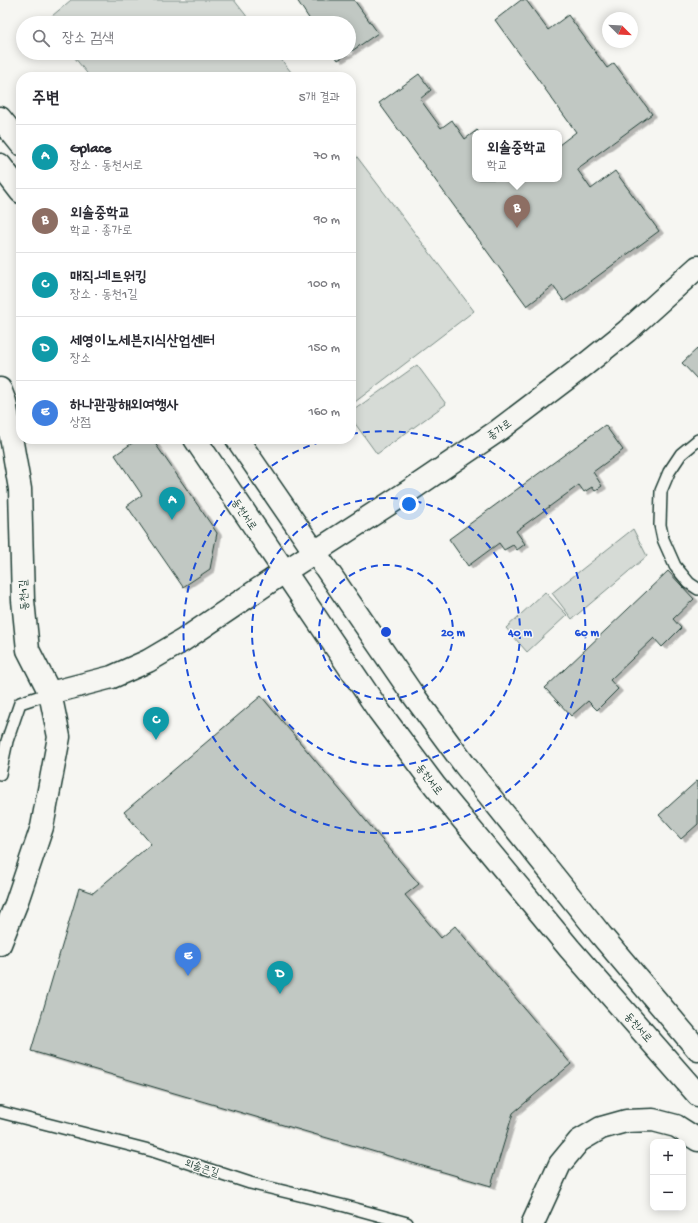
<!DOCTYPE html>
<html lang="ko">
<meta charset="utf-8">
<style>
:root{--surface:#fff;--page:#f2f2f3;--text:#2b2b33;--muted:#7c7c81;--line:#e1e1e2;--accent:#ea580c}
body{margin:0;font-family:"Gochi Hand","Poor Story",sans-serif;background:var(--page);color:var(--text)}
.controls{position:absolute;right:12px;bottom:12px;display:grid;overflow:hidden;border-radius:8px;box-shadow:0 2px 10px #0003}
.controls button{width:36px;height:36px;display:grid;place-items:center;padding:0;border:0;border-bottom:1px solid var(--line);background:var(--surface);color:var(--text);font:20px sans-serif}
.compass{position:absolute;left:602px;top:12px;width:36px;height:36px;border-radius:50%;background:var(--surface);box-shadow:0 2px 10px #0003;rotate:114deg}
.you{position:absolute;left:409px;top:504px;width:14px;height:14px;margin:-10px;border:3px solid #fff;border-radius:50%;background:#1a73e8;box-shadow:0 0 0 6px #1a73e833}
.badge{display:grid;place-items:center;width:26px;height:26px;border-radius:50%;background:var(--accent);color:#fff;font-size:13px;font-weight:700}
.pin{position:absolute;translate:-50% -33px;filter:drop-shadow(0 1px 2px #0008)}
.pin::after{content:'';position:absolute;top:21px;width:14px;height:12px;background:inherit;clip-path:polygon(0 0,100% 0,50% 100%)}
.popup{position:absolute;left:472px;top:130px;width:90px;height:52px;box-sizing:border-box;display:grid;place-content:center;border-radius:8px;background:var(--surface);filter:drop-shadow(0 1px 3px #0005);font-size:13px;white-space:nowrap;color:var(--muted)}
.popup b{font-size:15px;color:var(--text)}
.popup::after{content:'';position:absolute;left:50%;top:100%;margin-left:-8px;border:8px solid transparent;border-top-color:var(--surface)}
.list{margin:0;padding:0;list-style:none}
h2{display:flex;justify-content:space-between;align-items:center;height:52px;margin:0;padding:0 16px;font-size:17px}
h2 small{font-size:13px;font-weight:400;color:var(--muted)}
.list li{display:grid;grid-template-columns:26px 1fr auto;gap:12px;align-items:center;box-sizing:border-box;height:64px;padding:0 16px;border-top:1px solid var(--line)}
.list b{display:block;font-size:15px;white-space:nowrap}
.list p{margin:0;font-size:13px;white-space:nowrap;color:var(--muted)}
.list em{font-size:13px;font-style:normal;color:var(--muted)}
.icon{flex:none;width:22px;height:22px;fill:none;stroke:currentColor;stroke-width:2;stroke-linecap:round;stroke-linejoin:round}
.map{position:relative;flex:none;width:698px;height:1223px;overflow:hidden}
.search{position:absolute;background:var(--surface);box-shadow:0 2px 10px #0003;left:16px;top:16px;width:340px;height:44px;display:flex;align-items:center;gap:10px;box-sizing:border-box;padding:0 14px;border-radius:22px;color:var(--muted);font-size:15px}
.panel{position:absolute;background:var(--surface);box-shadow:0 2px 10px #0003;left:16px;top:72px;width:340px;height:372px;border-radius:16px}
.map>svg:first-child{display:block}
.green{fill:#d6dbd6;stroke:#7a8c85}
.building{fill:#c1c8c3;stroke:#1f3d34;filter:url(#shadow)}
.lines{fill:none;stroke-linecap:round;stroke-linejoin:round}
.service-casing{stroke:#1f3d34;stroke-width:14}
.minor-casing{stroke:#1f3d34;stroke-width:25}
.secondary-casing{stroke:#1f3d34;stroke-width:25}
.service{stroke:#f6f6f2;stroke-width:11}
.minor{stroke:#f6f6f2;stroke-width:22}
.secondary{stroke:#f6f6f2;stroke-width:22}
.ring{fill:none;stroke:#1d4ed8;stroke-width:2;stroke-dasharray:7 5}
.labels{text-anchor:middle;stroke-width:3;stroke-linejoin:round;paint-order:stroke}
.street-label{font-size:11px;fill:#1f3d34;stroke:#f6f6f2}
.centre{fill:#1d4ed8;stroke:#f6f6f2;stroke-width:2}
.ring-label{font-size:12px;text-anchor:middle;font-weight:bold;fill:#1d4ed8;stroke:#f6f6f2;stroke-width:3;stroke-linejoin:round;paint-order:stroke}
</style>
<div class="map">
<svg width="698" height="1223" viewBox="0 0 698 1223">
<defs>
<filter id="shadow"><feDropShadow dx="4.5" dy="2.5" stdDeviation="0" flood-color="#0004"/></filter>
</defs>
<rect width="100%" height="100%" fill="#f6f6f2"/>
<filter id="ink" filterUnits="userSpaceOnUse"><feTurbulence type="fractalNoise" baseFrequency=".025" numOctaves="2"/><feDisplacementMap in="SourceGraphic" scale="8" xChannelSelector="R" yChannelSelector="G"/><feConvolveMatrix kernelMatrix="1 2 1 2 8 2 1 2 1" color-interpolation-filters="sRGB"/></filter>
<g filter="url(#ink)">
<!-- green -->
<g class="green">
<path d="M71 0H234L252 23H47L46 21Z"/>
<path d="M71 53H276L295 77H90Z"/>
<path d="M351 149 474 311 351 405Z"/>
<path d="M417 365 446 404 377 454 351 418V412Z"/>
<path d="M633 529 647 556 572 619 552 593Z"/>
<path d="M545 592 567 615 527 652 506 628Z"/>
</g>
<!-- building -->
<g class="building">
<path d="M297 0H354L378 33 349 53V23H312Z"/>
<path d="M521 0H526L548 30 568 15 607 68 614 63 652 114 577 169 591 189 615 171 659 231 564 301 553 286 527 306 379 103 419 74 431 90 420 99 441 128 452 120 465 139 477 130 480 133H475V179H559V145L576 132 495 20Z"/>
<path d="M333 53H349L338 60Z"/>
<path d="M698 348V380L682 363Z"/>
<path d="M605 425 623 450 593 472 602 486 595 491 592 487 584 492 579 485 516 531 525 544 517 550 513 545 504 550 499 543 468 566 449 539Z"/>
<path d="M138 439H152L217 533 210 569 183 587 127 506 142 495 115 455Z"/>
<path d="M668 571 694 599 673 619 681 628 662 647 654 638 610 680 618 689 597 710 588 701 571 716 545 688Z"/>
<path d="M261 696 419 884 405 895 441 938 455 926 571 1064 513 1113 491 1186 31 1051 79 888 93 893 151 844 124 812Z"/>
<path d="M698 780V824L681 839 659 815Z"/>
</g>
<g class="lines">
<defs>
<g id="service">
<path d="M698 440 681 454 669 472 661 491 660 525 663 539 675 566 689 583 698 589"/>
<path d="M0 774 7 741 20 703 50 693"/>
<path d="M0 1112 153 1151 250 1183 345 1206 407 1223"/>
</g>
<g id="minor">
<path d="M0 389 5 402 20 489 23 600 28 650 50 693 59 737 42 827 16 904 0 944"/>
<path d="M50 693 112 677 148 661 182 641 284 572 412 489 499 430 586 364 627 331 698 267"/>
</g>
<g id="secondary">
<path d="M0 118 21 144"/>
<path d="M0 165 21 192"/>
<path d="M195 439 379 711 435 786 570 949 698 1095"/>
<path d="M237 439 411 692 464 764 601 935 698 1050"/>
<path d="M533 1223 560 1164 579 1141 601 1128 626 1121 653 1120 676 1126 698 1140"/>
</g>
</defs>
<!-- service casing -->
<use href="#service" class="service-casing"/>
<!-- minor casing -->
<use href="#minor" class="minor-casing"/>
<!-- secondary casing -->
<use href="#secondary" class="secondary-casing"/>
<!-- service -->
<use href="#service" class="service"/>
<!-- minor -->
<use href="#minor" class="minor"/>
<!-- secondary -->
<use href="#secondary" class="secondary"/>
</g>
</g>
<!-- distance rings -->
<g class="ring">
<circle cx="386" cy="632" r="67"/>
<circle cx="386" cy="632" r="134"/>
<path d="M351 434A201 201 0 1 1 329 439"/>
</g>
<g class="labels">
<!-- street labels -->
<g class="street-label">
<text transform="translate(499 429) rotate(-36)" y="4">종가로</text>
<text transform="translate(245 514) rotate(56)" y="4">동천서로</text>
<text transform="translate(23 595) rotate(-93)" y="4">동천1길</text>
<text transform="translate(430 779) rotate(52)" y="4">동천서로</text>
<text transform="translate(639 1027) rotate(49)" y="4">동천서로</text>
<text transform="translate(202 1167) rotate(18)" y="4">외솔큰길</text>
</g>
</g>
<circle cx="386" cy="632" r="6" class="centre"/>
<g class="ring-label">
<text x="453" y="636">20 m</text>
<text x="520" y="636">40 m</text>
<text x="587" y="636">60 m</text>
</g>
</svg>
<div class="controls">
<button>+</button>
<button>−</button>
</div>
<svg class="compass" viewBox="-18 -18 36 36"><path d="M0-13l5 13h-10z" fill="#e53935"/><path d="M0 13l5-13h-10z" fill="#7c7c81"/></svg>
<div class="you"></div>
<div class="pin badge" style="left:172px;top:520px;background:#0f9aa8">A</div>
<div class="pin badge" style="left:517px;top:228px;background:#8d6e63">B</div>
<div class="popup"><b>외솔중학교</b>학교</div>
<div class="pin badge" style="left:156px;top:740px;background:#0f9aa8">C</div>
<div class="pin badge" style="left:280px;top:994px;background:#0f9aa8">D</div>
<div class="pin badge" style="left:188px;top:976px;background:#3f7fe0">E</div>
<div class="search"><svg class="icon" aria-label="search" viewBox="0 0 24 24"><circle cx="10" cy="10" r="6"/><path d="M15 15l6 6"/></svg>장소 검색</div>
<section class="panel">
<h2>주변<small>5개 결과</small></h2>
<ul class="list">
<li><span class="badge" style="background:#0f9aa8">A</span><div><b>Gplace</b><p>장소 · 동천서로</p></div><em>70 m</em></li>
<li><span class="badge" style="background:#8d6e63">B</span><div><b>외솔중학교</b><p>학교 · 종가로</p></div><em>90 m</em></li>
<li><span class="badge" style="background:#0f9aa8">C</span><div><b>매직-네트워킹</b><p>장소 · 동천1길</p></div><em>100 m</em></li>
<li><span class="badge" style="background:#0f9aa8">D</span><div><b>세영이노세븐지식산업센터</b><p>장소</p></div><em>150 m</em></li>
<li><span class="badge" style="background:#3f7fe0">E</span><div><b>하나관광해외여행사</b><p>상점</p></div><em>160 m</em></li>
</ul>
</section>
</div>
